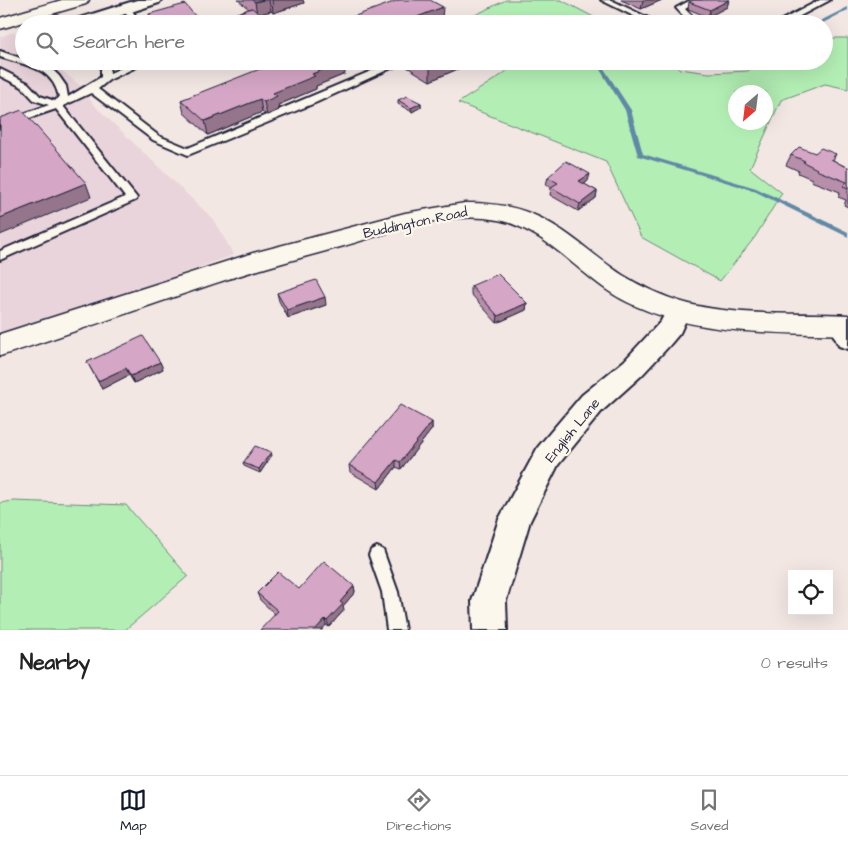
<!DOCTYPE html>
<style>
:root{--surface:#fff;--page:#f6f6f6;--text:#222;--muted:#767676;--line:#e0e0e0;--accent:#111827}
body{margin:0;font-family:"Architects Daughter",sans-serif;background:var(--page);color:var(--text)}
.controls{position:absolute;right:15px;bottom:15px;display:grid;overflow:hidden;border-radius:0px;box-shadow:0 5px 20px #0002}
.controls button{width:45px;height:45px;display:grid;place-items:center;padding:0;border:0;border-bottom:1px solid var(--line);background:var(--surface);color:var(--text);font:25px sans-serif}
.compass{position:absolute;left:728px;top:85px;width:45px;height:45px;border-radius:50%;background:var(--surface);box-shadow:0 5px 20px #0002;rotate:208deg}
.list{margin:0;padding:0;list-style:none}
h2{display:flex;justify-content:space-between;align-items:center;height:65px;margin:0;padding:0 20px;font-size:21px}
h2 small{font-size:16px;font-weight:400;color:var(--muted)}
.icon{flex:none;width:28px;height:28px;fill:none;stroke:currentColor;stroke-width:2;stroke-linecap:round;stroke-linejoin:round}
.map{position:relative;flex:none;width:848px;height:630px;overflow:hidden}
.search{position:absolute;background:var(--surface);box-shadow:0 5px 20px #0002;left:15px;right:15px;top:15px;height:55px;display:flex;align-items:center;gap:12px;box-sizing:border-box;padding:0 18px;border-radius:28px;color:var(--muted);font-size:19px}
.sheet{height:145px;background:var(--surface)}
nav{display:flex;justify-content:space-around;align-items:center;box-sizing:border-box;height:70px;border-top:1px solid var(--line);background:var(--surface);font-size:14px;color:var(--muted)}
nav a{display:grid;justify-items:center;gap:2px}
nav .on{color:var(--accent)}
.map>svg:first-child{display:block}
.built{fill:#ead4db}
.green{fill:#b3efb4;stroke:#6a8878;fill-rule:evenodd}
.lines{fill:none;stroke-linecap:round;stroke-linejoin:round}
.stream{fill:#6189a5;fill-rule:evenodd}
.lane-casing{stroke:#22223b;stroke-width:4}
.street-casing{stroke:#22223b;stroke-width:4}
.secondary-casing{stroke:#22223b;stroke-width:3}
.lane{fill:#fbf7ec;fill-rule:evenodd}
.street{fill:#fbf7ec;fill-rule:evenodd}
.secondary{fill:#fbf7ec;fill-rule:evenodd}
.wall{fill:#b78faa;stroke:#22223b}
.shaded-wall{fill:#95748b;stroke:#22223b}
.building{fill:#d5a6c6;stroke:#22223b}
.labels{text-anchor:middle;stroke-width:4.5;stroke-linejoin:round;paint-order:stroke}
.street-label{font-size:14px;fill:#22223b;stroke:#fbf7ec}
</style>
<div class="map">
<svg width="848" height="630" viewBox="0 0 848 630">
<rect width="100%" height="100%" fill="#f3e7e4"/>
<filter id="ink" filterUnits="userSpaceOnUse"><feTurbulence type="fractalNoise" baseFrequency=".02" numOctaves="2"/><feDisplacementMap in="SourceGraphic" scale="10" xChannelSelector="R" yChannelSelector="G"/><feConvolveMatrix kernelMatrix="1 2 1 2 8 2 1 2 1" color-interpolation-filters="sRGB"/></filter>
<g filter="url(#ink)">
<!-- built -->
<path class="built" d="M13 32 24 41V61H50L82 87 93 104 213 219 234 255 0 338V37Z"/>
<!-- green -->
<g class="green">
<path d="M506 0H561L607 24H495L473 16Z"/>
<path d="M824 38H848V89L825 84 781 100 750 168 782 193 755 237 720 281 641 237 606 162 458 103 503 74 517 61H670L680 69 709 73 748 71 759 61H824ZM766 92V122H736V92Z"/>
<path d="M13 501 126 505 188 576 125 630H0V503Z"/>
</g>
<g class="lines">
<!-- stream -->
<g class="stream">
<path d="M848 7V10L821 24H803L805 23H816Z"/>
<path d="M601 61H618L601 64 631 110 643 154 756 188 848 232V237L752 190 638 156 625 110 596 63Z"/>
</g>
<defs>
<g id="lane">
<path d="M601 0H611L661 24H650Z"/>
<path d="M691 0H701L685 9 700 24H691L676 8Z"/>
<path d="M820 0H830L785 24H774Z"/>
<path d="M123 6H129L141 24H133L122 8Z"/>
<path d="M0 51 52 69 59 76 66 86 68 97 101 77V68L94 61H104L109 67 110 73 137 61H149L109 80 98 89 159 136 188 148 395 61H407L315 103 188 155 153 140 91 93 63 106 137 198 136 200 0 260V251L125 197 56 109 0 128V122L49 105 34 100 22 87 0 76V69L28 83 40 96 55 101 59 97C52 66 26 66 0 57Z"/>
<path d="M377 547 383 550 398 592 405 630H387L382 592 369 555 371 550Z"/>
</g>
<g id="street">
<path d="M137 0H161L159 3 94 24H68L70 21Z"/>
<path d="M678 302 687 305 690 311 680 333 669 346 642 375 602 411 558 465 530 521 506 601 507 630H473L472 601 499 519 538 447 582 395 624 361 651 332 661 321 669 305Z"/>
<path d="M841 315 848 317V349L839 346 828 324 832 317Z"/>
</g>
<g id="secondary">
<path d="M62 0H89L86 4 0 29V18Z"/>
<path d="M465 203C488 203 511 205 532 214 561 226 585 248 611 267 628 280 647 289 667 297 720 318 791 312 848 315V335C773 332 696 336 627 302 582 280 549 230 498 220 447 210 392 232 344 246 296 259 248 272 201 288 134 310 67 335 0 356V334L253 253 405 213Z"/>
</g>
</defs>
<!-- lane casing -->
<use href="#lane" class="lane-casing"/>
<!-- street casing -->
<use href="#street" class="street-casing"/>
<!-- secondary casing -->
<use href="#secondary" class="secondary-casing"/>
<!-- lane -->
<use href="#lane" class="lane"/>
<!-- street -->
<use href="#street" class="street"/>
<!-- secondary -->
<use href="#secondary" class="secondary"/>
</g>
<!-- wall -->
<g class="wall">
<path d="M238 0H303L304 3 273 13 271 11 259 14 268 21V24H236L234 14 249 9Z"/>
<path d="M621 0H662L641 9Z"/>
<path d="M729 0 727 7 708 17 688 9 689 2Z"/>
<path d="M149 14 202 24H152Z"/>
<path d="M407 61H476L430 81 407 67Z"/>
<path d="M312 64 345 74 316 86V89L278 105 279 110 267 115 262 112 208 135 184 113 181 100Z"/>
<path d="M398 100 421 103V107L412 112 398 104Z"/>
<path d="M815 153 836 154 833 160 842 165 848 167V207L844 205 846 200 838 197 840 192 811 181 812 179 798 173 799 171 786 165 791 155Z"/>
<path d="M548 177 588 181 584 184 597 191 596 198 578 211 550 195 551 187 546 185Z"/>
<path d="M471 286 527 303 526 310 497 323 471 294Z"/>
<path d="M277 293 326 305 288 318 279 301Z"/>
<path d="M87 362H160L163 369 134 383 129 375 102 389Z"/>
<path d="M432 422V429L401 469 396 467 379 489 350 472 349 465Z"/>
<path d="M272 455 260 473 244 466 243 463Z"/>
<path d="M354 586 355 592 343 606 344 610 329 627 326 625 275 614 260 600 257 593Z"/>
</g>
<!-- shaded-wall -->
<g class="shaded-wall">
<path d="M263 0H269L271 11 257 15 255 2Z"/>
<path d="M272 0H303L304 3 273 13Z"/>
<path d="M643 0H662L641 9Z"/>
<path d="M729 0 727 7 708 17 710 10Z"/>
<path d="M443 7 442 20 433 24H399Z"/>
<path d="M268 21V24H260Z"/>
<path d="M344 61 345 74 316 86V89L278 105 279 110 267 115 264 102 273 93 312 74Z"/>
<path d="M446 61H476L430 81V68Z"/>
<path d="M260 99 262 112 208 135 205 121Z"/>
<path d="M421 103V107L412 112 411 108Z"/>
<path d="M590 174 588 181 578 189 579 181Z"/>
<path d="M86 183 91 197 0 235V218Z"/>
<path d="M597 191 596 198 578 211 580 204Z"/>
<path d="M325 297 326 305 288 318 287 310Z"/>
<path d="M527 303 526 310 497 323 498 316Z"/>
<path d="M160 362 163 369 134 383 131 376Z"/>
<path d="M126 368 129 375 102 389 98 381Z"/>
<path d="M432 422V429L401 469 400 462Z"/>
<path d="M271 452 272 455 260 473 259 469Z"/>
<path d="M396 460V467L379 489 378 482Z"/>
<path d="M354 586 355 592 343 606 344 610 329 627 327 621 340 602Z"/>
<path d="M325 619 326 625 322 630H315Z"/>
</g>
<!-- building -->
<g class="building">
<path d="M252 0H263L255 2Z"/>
<path d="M399 0H430L443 7 399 24H338L336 23Z"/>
<path d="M693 0H729L710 10 689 2Z"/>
<path d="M185 4 202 24H156L149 14Z"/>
<path d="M252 8 268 21 260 24H246L234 14Z"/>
<path d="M280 61H307L312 64 320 61H344L312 74 315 76 273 93 277 96 264 102 260 99 205 121 181 100Z"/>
<path d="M419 61H446L430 68Z"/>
<path d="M407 96 421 103 411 108 398 100Z"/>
<path d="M22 110 86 183 0 218V118Z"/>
<path d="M799 147 815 153 821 148 836 154 831 159 842 165 848 167V188L843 186 847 182 816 170 817 169 803 162 805 161 791 155Z"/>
<path d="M566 161 590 174 579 181 597 191 580 204 551 187 558 183 548 177Z"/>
<path d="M498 274 527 303 498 316 471 286Z"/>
<path d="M316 280 325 297 287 310 277 293Z"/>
<path d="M143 336 160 362 131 376 126 368 98 381 87 362Z"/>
<path d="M400 405 432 422 400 462 396 460 378 482 349 465Z"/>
<path d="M255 446 271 452 259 469 243 463Z"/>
<path d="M324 561 354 586 340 602 343 604 327 621 325 619 315 630H260L278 611 257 593 278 572 299 589Z"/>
</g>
</g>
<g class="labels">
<!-- street labels -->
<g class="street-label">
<text transform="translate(415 222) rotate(-12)" y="5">Buddington Road</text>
<text transform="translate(572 430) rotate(-51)" y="5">English Lane</text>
</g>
</g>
</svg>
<div class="controls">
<button><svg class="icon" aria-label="locate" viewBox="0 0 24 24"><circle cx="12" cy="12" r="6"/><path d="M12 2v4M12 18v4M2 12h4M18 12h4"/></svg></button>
</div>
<svg class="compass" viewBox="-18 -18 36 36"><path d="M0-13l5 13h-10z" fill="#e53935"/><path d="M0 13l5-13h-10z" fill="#767676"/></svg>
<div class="search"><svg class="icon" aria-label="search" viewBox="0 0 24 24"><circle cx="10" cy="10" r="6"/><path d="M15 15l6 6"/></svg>Search here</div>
</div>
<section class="sheet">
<h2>Nearby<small>0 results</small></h2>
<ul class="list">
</ul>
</section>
<nav>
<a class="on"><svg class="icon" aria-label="map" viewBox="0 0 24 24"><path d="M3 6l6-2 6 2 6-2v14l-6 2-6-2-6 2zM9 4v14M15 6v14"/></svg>Map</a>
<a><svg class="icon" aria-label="directions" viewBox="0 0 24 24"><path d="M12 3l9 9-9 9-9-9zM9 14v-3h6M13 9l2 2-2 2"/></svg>Directions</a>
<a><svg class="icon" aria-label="saved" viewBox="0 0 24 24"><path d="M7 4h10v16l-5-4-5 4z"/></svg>Saved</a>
</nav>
